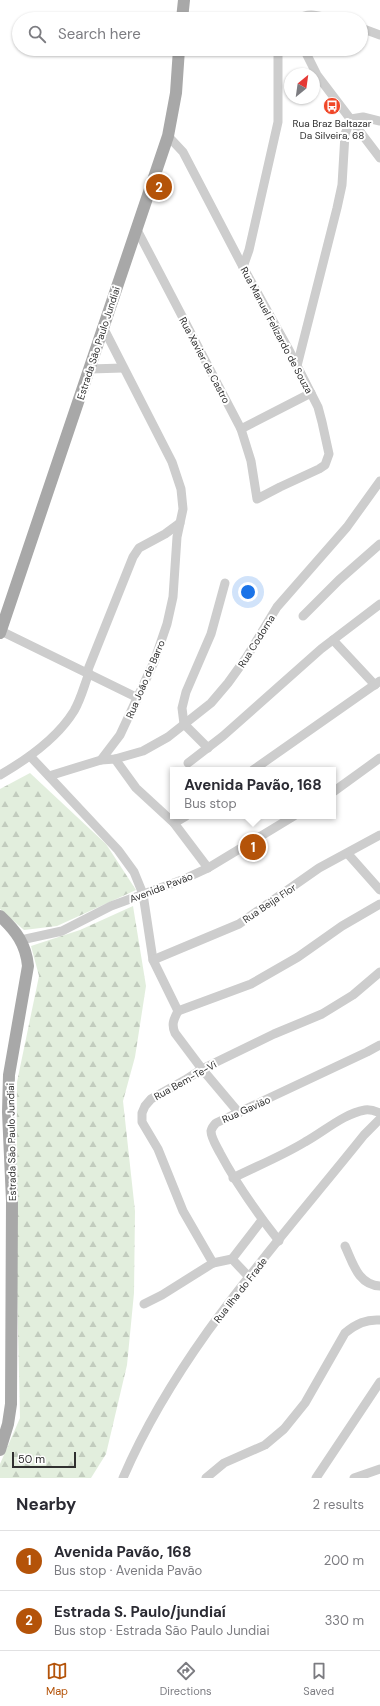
<!DOCTYPE html>
<meta charset="utf-8">
<style>
:root{--surface:#fff;--page:#f7f7f7;--text:#2b2b33;--muted:#7c7c81;--line:#e1e1e2;--accent:#b45309}
body{margin:0;font-family:"DM Sans",sans-serif;background:var(--page);color:var(--text)}
.compass{position:absolute;left:284px;top:68px;width:36px;height:36px;border-radius:50%;background:var(--surface);box-shadow:0 1px 3px #0004;rotate:29deg}
.scale{position:absolute;left:12px;bottom:10px;width:64px;box-sizing:border-box;padding-left:4px;border:2px solid #303030;border-top:0;font-size:11px;line-height:14px;white-space:nowrap;color:#303030;-webkit-text-stroke:3px #fff;paint-order:stroke}
.you{position:absolute;left:248px;top:592px;width:14px;height:14px;margin:-10px;border:3px solid #fff;border-radius:50%;background:#1a73e8;box-shadow:0 0 0 6px #1a73e833}
.badge{display:grid;place-items:center;width:26px;height:26px;border-radius:50%;background:var(--accent);color:#fff;font-size:13px;font-weight:700}
.pin{position:absolute;translate:-50% -50%;border:2px solid #fff;box-shadow:0 1px 4px #0006}
.popup{position:absolute;left:170px;top:767px;width:166px;height:52px;box-sizing:border-box;display:grid;place-content:center;border-radius:0px;background:var(--surface);filter:drop-shadow(0 1px 3px #0005);font-size:13px;white-space:nowrap;color:var(--muted)}
.popup b{font-size:15px;color:var(--text)}
.popup::after{content:'';position:absolute;left:50%;top:100%;margin-left:-8px;border:8px solid transparent;border-top-color:var(--surface)}
.list{margin:0;padding:0;list-style:none}
h2{display:flex;justify-content:space-between;align-items:center;height:52px;margin:0;padding:0 16px;font-size:17px}
h2 small{font-size:13px;font-weight:400;color:var(--muted)}
.list li{display:grid;grid-template-columns:26px 1fr auto;gap:12px;align-items:center;box-sizing:border-box;height:60px;padding:0 16px;border-top:1px solid var(--line)}
.list b{display:block;font-size:15px;white-space:nowrap}
.list p{margin:0;font-size:13px;white-space:nowrap;color:var(--muted)}
.list em{font-size:13px;font-style:normal;color:var(--muted)}
.icon{flex:none;width:22px;height:22px;fill:none;stroke:currentColor;stroke-width:2;stroke-linecap:round;stroke-linejoin:round}
.map{position:relative;flex:none;width:380px;height:1478px;overflow:hidden}
.search{position:absolute;background:var(--surface);box-shadow:0 1px 3px #0004;left:12px;right:12px;top:12px;height:44px;display:flex;align-items:center;gap:10px;box-sizing:border-box;padding:0 14px;border-radius:22px;color:var(--muted);font-size:15px}
.sheet{height:172px;background:var(--surface)}
nav{display:flex;justify-content:space-around;align-items:center;box-sizing:border-box;height:56px;border-top:1px solid var(--line);background:var(--surface);font-size:11px;color:var(--muted)}
nav a{display:grid;justify-items:center;gap:2px}
nav .on{color:var(--accent)}
.map>svg:first-child{display:block}
.forest{fill:url(#forest-firs)}
.lines{fill:none;stroke-linecap:round;stroke-linejoin:round}
.minor{stroke:#cdcdcd;stroke-width:9}
.major{stroke:#a8a8a8;stroke-width:12}
.labels{text-anchor:middle;stroke-width:4;stroke-linejoin:round;paint-order:stroke}
.poi-label{font-size:10px;fill:#303030;stroke:#fff}
.street-label{font-size:10px;fill:#303030;stroke:#fff}
</style>
<div class="map">
<svg width="380" height="1478" viewBox="0 0 380 1478">
<defs>
<pattern id="forest-firs" width="22" height="20" patternUnits="userSpaceOnUse"><rect width="22" height="20" fill="#e2eedd"/><path d="M5 1l3.5 6h-7zM16 11l3.5 6h-7z" fill="#c2ccbe"/></pattern>
</defs>
<rect width="100%" height="100%" fill="#fff"/>
<!-- forest -->
<g class="forest">
<path d="M30 773 106 844 136 890 57 926 24 930 0 909V789Z"/>
<path d="M133 906 146 986 135 1057 123 1101 135 1211 134 1293 127 1365 106 1454 91 1478H0V1464L20 1418 16 1242 17 1082 39 976 31 946 80 930Z"/>
</g>
<g class="lines">
<!-- minor -->
<g class="minor">
<path d="M298 19C309 12 318 16 330 19"/>
<path d="M361 28 380 35"/>
<path d="M304 49 317 75 380 158"/>
<path d="M136 228 241 429 251 461 257 499 280 487 319 469 325 465 329 454 322 422 318 407 289 350 243 267 183 152 168 136"/>
<path d="M243 267 249 250 278 122V49"/>
<path d="M297 366 337 208 342 185 345 134 351 119 363 117 380 121"/>
<path d="M90 369 123 368"/>
<path d="M241 429 311 393"/>
<path d="M303 616 339 580 380 544"/>
<path d="M1 631 138 698"/>
<path d="M333 640 375 685"/>
<path d="M87 672 133 557 139 548 165 534 180 523"/>
<path d="M208 748 184 724 182 708 186 692 211 634 225 583"/>
<path d="M30 756 118 850 134 872 143 894 153 960 178 1011"/>
<path d="M115 759 136 788 174 823 208 868"/>
<path d="M101 760 115 759 143 751 168 737 211 703 228 683 246 658 277 607 347 527 380 481"/>
<path d="M188 763 223 736 321 649 380 604"/>
<path d="M253 770 380 681"/>
<path d="M0 775C26 760 58 737 74 711 81 699 84 686 89 673"/>
<path d="M49 776 101 760 120 735 154 662 167 624 173 597 177 537 183 509 181 489 172 462 103 327"/>
<path d="M333 792 380 758"/>
<path d="M174 823 186 816"/>
<path d="M348 854 380 890"/>
<path d="M21 940 62 931 111 906 182 880 208 868 294 816"/>
<path d="M153 960 239 924 319 868 380 835"/>
<path d="M178 1011 251 984 298 957 342 926 380 904"/>
<path d="M178 1011C174 1019 171 1024 175 1033L202 1069 239 1113"/>
<path d="M233 1178C257 1166 282 1156 305 1142 325 1131 343 1114 365 1110 371 1109 375 1111 380 1113"/>
<path d="M279 1241C257 1213 237 1185 220 1153 217 1147 211 1138 211 1131 212 1127 214 1125 216 1123L367 1052 380 1045"/>
<path d="M345 1246C353 1263 358 1285 380 1286"/>
<path d="M232 1259 262 1220"/>
<path d="M213 1263 183 1211 158 1149 142 1122V1113L145 1106 151 1099 185 1080 202 1069 274 1034 322 1014 353 995 380 972"/>
<path d="M144 1304 162 1295 213 1263 232 1259 249 1277"/>
<path d="M123 1478C179 1348 277 1244 364 1135L380 1119"/>
<path d="M206 1478 224 1463 265 1445 284 1429 305 1403 345 1333C356 1324 366 1319 380 1320"/>
<path d="M316 1478 380 1382"/>
<path d="M354 1478 380 1469"/>
</g>
<!-- major -->
<g class="major">
<path d="M182 19 184 0"/>
<path d="M0 633 168 136 176 93 179 49"/>
<path d="M0 916C16 931 26 944 28 966L9 1075 8 1112 12 1201 11 1404 8 1424 0 1450"/>
</g>
</g>
<!-- icons -->
<defs>
<symbol id="bus-disc" viewBox="-11 -11 22 22"><circle r="9.5" fill="#f04728" stroke="#fff"/><path d="M-5-6H5V4H4V6H2V4H-2V6H-4V4H-5ZM-3.5-4V0h7V-4ZM-3.5 1.2v1.5H-2V1.2ZM2 1.2v1.5H3.5V1.2Z" fill="#fff"/></symbol>
</defs>
<g fill-rule="evenodd">
<use href="#bus-disc" x="322" y="96" width="20" height="20"/>
</g>
<g class="labels">
<!-- poi labels -->
<g class="poi-label">
<text x="332" y="127">Rua Braz Baltazar<tspan x="332" dy="12">Da Silveira, 68</tspan></text>
</g>
<!-- street labels -->
<g class="street-label">
<text transform="translate(277 330) rotate(62)" y="4">Rua Manuel Felizardo de Souza</text>
<text transform="translate(98 343) rotate(-72)" y="4">Estrada São Paulo Jundiai</text>
<text transform="translate(205 360) rotate(62)" y="4">Rua Xavier de Castro</text>
<text transform="translate(256 641) rotate(-58)" y="4">Rua Codorna</text>
<text transform="translate(145 679) rotate(-67)" y="4">Rua João de Barro</text>
<text transform="translate(161 887) rotate(-21)" y="4">Avenida Pavão</text>
<text transform="translate(269 903) rotate(-34)" y="4">Rua Beija Flor</text>
<text transform="translate(185 1080) rotate(-29)" y="4">Rua Bem-Te-Vi</text>
<text transform="translate(246 1109) rotate(-24)" y="4">Rua Gavião</text>
<text transform="translate(11 1142) rotate(-91)" y="4">Estrada São Paulo Jundiai</text>
<text transform="translate(240 1290) rotate(-52)" y="4">Rua Ilha do Frade</text>
</g>
</g>
</svg>
<svg class="compass" viewBox="-18 -18 36 36"><path d="M0-13l5 13h-10z" fill="#e53935"/><path d="M0 13l5-13h-10z" fill="#7c7c81"/></svg>
<div class="scale">50 m</div>
<div class="you"></div>
<div class="pin badge" style="left:253px;top:847px">1</div>
<div class="popup"><b>Avenida Pavão, 168</b>Bus stop</div>
<div class="pin badge" style="left:159px;top:187px">2</div>
<div class="search"><svg class="icon" aria-label="search" viewBox="0 0 24 24"><circle cx="10" cy="10" r="6"/><path d="M15 15l6 6"/></svg>Search here</div>
</div>
<section class="sheet">
<h2>Nearby<small>2 results</small></h2>
<ul class="list">
<li><span class="badge">1</span><div><b>Avenida Pavão, 168</b><p>Bus stop · Avenida Pavão</p></div><em>200 m</em></li>
<li><span class="badge">2</span><div><b>Estrada S. Paulo/jundiaí</b><p>Bus stop · Estrada São Paulo Jundiai</p></div><em>330 m</em></li>
</ul>
</section>
<nav>
<a class="on"><svg class="icon" aria-label="map" viewBox="0 0 24 24"><path d="M3 6l6-2 6 2 6-2v14l-6 2-6-2-6 2zM9 4v14M15 6v14"/></svg>Map</a>
<a><svg class="icon" aria-label="directions" viewBox="0 0 24 24"><path d="M12 3l9 9-9 9-9-9zM9 14v-3h6M13 9l2 2-2 2"/></svg>Directions</a>
<a><svg class="icon" aria-label="saved" viewBox="0 0 24 24"><path d="M7 4h10v16l-5-4-5 4z"/></svg>Saved</a>
</nav>
